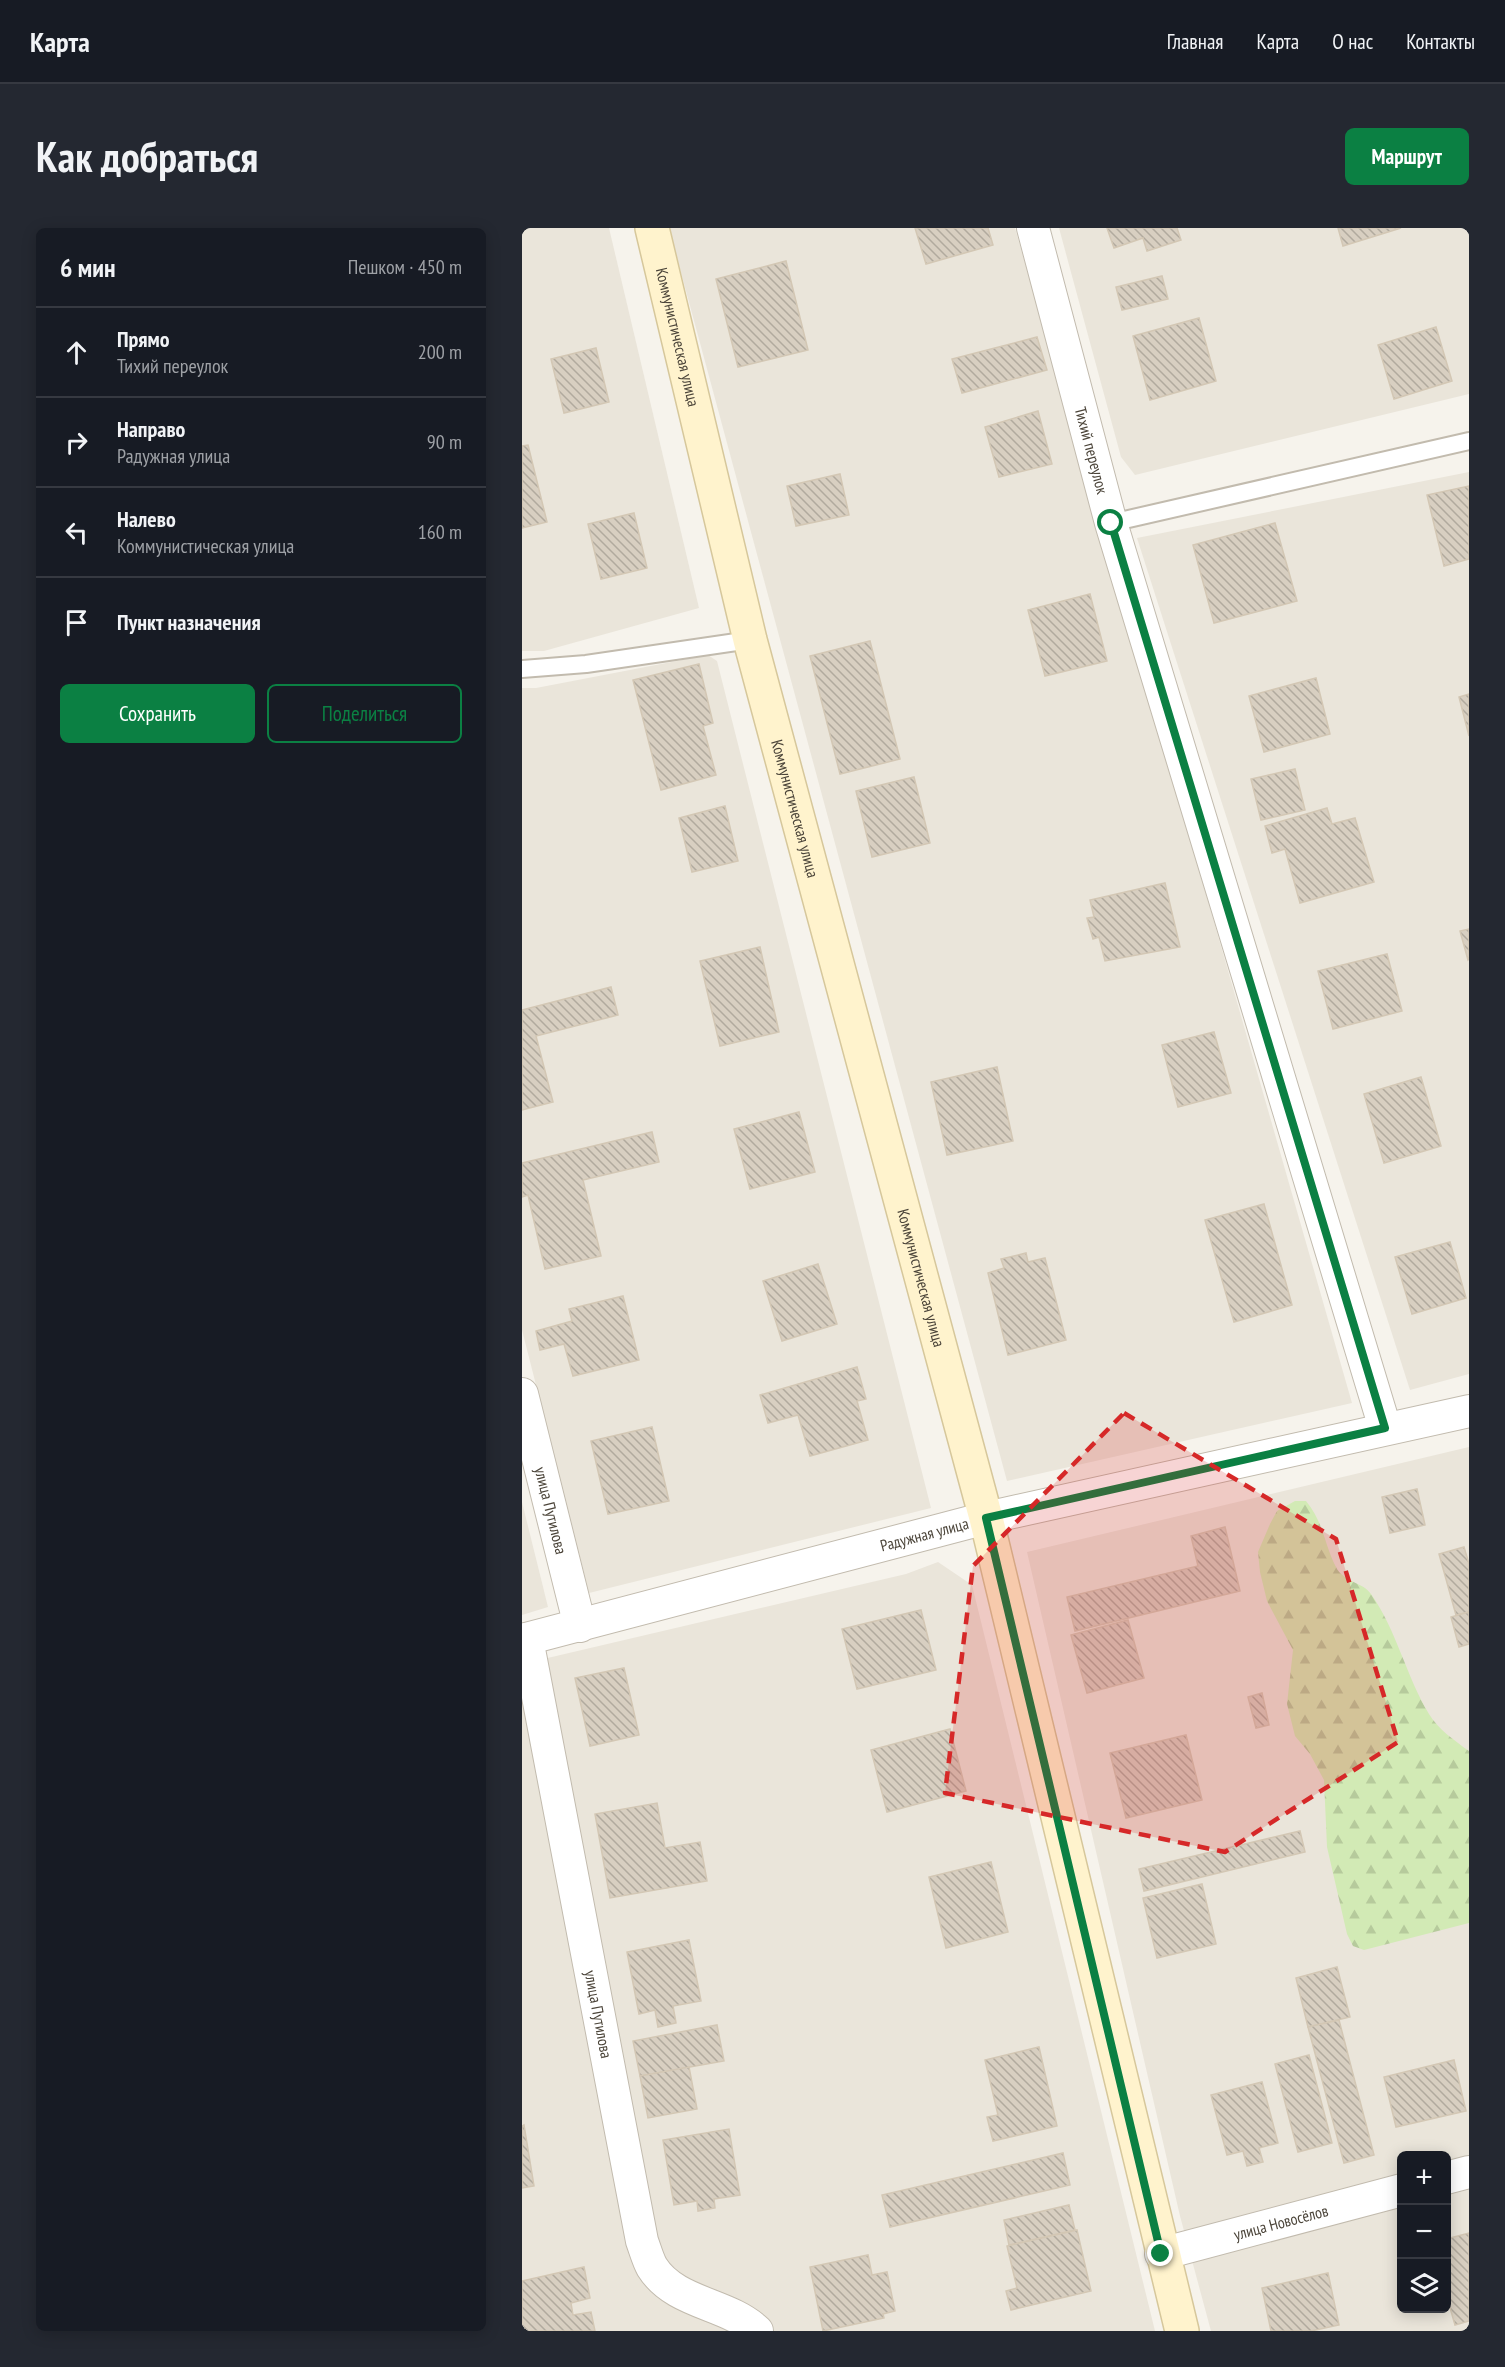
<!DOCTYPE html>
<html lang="ru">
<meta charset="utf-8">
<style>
:root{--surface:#171b24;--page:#242831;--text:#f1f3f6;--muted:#9ea1a6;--line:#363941;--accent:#0b8043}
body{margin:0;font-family:"PT Sans Narrow",sans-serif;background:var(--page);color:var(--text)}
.controls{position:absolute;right:18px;bottom:18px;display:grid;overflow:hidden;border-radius:9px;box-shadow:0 3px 15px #0003}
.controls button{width:54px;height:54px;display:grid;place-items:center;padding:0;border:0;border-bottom:2px solid var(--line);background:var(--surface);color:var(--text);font:30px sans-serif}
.stop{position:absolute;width:18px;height:18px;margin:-14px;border:4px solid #0b8043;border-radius:50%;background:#fff}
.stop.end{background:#0b8043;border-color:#fff;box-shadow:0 2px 6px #0008}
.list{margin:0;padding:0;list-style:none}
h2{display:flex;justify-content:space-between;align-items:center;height:78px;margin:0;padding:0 24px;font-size:26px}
h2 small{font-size:20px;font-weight:400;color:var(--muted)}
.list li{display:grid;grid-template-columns:39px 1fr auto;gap:18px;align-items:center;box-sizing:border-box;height:90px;padding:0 24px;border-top:2px solid var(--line)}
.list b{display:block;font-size:22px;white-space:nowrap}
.list p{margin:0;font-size:20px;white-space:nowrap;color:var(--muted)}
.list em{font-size:20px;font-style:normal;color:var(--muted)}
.actions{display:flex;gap:12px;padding:18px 24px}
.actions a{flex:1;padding:14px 0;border:2px solid var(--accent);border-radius:9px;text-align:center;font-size:21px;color:var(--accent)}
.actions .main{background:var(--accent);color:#fff}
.icon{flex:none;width:33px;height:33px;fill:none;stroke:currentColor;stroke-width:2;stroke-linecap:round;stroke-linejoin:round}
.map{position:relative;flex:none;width:947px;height:2103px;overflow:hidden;border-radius:9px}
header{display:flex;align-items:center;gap:36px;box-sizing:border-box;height:84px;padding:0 30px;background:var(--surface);border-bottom:2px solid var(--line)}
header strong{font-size:28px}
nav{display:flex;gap:33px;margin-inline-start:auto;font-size:21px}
.intro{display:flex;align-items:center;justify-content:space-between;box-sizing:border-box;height:144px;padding:0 36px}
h1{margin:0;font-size:42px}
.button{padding:15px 27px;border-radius:9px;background:var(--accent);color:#fff;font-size:21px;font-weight:700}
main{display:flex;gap:36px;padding:0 36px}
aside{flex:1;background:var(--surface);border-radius:9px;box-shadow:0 3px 15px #0003}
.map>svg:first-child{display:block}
.residential{fill:#eae5da;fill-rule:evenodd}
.forest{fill:url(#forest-firs)}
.building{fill:url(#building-back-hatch);stroke:#d3c7b4;stroke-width:1.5}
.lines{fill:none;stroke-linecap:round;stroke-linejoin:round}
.lane-casing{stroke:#c2bbae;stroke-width:20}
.street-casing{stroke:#c2bbae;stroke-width:34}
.secondary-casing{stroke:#d6c79b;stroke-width:36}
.lane{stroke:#fff;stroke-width:16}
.street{stroke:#fff;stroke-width:32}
.secondary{stroke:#fff3cd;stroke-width:33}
.route{stroke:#0b8043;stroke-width:8}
.marked{fill:#d62828;fill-opacity:0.2;stroke:#d62828;stroke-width:4.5;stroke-dasharray:12 8;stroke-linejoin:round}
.labels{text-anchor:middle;stroke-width:6;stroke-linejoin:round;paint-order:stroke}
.street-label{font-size:16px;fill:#4b4439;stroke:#fff}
</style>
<header>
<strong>Карта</strong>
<nav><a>Главная</a><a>Карта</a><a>О нас</a><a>Контакты</a></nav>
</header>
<div class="intro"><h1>Как добраться</h1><a class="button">Маршрут</a></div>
<main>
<aside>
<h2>6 мин<small>Пешком · 450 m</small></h2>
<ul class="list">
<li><svg class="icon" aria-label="ahead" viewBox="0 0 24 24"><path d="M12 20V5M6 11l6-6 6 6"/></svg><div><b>Прямо</b><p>Тихий переулок</p></div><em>200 m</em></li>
<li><svg class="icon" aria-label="right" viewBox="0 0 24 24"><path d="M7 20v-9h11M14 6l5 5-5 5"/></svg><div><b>Направо</b><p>Радужная улица</p></div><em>90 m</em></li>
<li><svg class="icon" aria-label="left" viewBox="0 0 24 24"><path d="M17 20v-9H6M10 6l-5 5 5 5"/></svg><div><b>Налево</b><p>Коммунистическая улица</p></div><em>160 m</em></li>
<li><svg class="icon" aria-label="arrive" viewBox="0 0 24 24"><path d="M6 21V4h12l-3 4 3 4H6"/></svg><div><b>Пункт назначения</b></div></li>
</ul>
<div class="actions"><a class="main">Сохранить</a><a>Поделиться</a></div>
</aside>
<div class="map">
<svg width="947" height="2103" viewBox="0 0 947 2103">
<defs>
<pattern id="forest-firs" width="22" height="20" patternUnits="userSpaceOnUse" patternTransform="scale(1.5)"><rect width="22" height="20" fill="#d2eab5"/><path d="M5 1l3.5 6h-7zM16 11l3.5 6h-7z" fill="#b6ca9c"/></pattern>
<pattern id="building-back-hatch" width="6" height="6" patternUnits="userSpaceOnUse" patternTransform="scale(1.5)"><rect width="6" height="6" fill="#d8cfc1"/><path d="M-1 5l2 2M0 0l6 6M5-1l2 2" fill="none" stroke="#b1aa9e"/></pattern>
</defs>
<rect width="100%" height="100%" fill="#f6f3ec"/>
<!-- residential -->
<g class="residential">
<path d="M0 0H87L177 380 22 423H0Z"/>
<path d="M147 0H493L830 1175 485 1253Z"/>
<path d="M537 0H947V166L613 247 599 229Z"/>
<path d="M947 244V1146L888 1162 615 310Z"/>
<path d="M186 427 195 433 409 1280 67 1365 0 1102V460H14Z"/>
<path d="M947 1219V2103H689L658 1988 505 1324ZM880 1928H924V2080H880Z"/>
<path d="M0 1274 26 1379 0 1387Z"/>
<path d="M416 1334 450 1357 633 2103H0V1436L384 1346Z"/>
</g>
<!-- forest -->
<path class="forest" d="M773 1273H784C802 1295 802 1316 814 1339 821 1354 841 1354 849 1366 875 1403 884 1448 907 1486 916 1501 933 1513 947 1523V1695L842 1722 831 1718 825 1706 805 1619 802 1552 788 1526 773 1508 765 1476 771 1422 745 1373 738 1344 736 1324 748 1296 755 1283Z"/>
<!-- building -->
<g class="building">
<path d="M393 0H466L471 17 404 36Z"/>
<path d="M585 0H655L659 12 625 23 621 10 592 20Z"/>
<path d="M816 0H879L821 18Z"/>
<path d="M264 33 286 122 216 139 194 51Z"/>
<path d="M640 48 646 71 600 82 594 59Z"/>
<path d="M677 90 694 153 628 172 611 108Z"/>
<path d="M914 99 930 153 872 171 856 117Z"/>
<path d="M515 109 525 142 440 165 430 131Z"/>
<path d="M74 120 87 174 42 185 29 131Z"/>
<path d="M516 183 530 236 477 249 463 199Z"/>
<path d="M6 217 25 294 0 300V218Z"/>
<path d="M318 246 327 287 274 298 265 258Z"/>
<path d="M947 258V331L922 338 905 267Z"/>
<path d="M112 285 125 340 79 351 66 296Z"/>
<path d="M753 295 775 373 692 395 671 317Z"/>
<path d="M568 366 585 433 523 448 506 382Z"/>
<path d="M348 413 378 531 318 546 288 428Z"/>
<path d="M177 436 191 495 181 498 194 547 139 562 111 452Z"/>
<path d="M794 450 808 506 742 524 727 468Z"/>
<path d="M947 466V508L937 469Z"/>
<path d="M773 541 783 582 739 592 729 551Z"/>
<path d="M392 549 408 615 350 629 334 563Z"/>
<path d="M203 578 216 633 170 644 157 590Z"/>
<path d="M805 580 810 596 833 590 852 654 778 675 763 621 750 625 743 598Z"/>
<path d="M643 655 658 719 583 733 577 709 571 711 565 690 572 689 568 672Z"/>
<path d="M947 701V731L946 732 938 703Z"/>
<path d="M238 719 257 804 198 818 178 733Z"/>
<path d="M865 726 880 783 811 801 796 743Z"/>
<path d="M89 759 96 787 14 808 31 874 0 882V782Z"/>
<path d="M692 804 709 865 656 879 640 817Z"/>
<path d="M475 839 491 913 425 927 409 854Z"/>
<path d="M899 849 919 918 862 935 842 866Z"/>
<path d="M277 884 293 944 228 961 212 901Z"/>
<path d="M130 904 137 934 61 952 79 1028 23 1041 6 967 0 969V935Z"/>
<path d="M742 976 770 1077 712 1094 683 992Z"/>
<path d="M928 1014 944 1070 890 1086 873 1029Z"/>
<path d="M504 1025 506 1034 523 1030 544 1112 486 1127 466 1045 482 1040 479 1031Z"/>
<path d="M296 1036 315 1096 260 1113 241 1053Z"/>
<path d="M101 1068 117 1132 51 1148 42 1116 18 1122 14 1103 50 1093 47 1081Z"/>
<path d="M335 1139 344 1171 335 1173 346 1212 288 1228 276 1187 246 1195 238 1167Z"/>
<path d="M130 1199 147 1273 86 1286 69 1213Z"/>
<path d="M895 1261 903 1297 868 1305 860 1269Z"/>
<path d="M703 1299 718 1363 553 1403 545 1369 676 1338 669 1308Z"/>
<path d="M942 1319 947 1336V1384L934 1387 917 1326Z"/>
<path d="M399 1382 414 1442 335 1461 320 1401Z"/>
<path d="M947 1384V1416L937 1419 929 1389Z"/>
<path d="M606 1392 622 1450 565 1465 549 1407Z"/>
<path d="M102 1440 117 1507 68 1518 53 1450Z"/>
<path d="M740 1465 747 1497 734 1500 726 1469Z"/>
<path d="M428 1501 444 1563 365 1584 349 1522Z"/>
<path d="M664 1507 680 1572 604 1590 588 1525Z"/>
<path d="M135 1575 143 1620 178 1614 185 1653 88 1670 73 1586Z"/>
<path d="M778 1603 783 1624 622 1663 617 1641Z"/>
<path d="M469 1634 486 1704 424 1720 407 1649Z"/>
<path d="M680 1656 694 1716 635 1730 621 1670Z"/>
<path d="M167 1712 179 1773 151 1778 154 1795 136 1799 133 1782 117 1786 105 1724Z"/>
<path d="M815 1739 828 1789 786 1799 774 1750Z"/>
<path d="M817 1792 852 1927 822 1935 786 1799Z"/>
<path d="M195 1797 202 1833 118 1848 111 1813Z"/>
<path d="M517 1819 535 1898 471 1913 465 1889 476 1887 463 1832Z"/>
<path d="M787 1827 810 1915 776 1924 753 1836Z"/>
<path d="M932 1832 944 1883 874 1899 862 1849Z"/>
<path d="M167 1839 175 1881 126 1890 118 1848Z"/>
<path d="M740 1854 756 1915 737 1920 741 1934 725 1938 721 1923 705 1927 689 1867Z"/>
<path d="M2 1897 12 1958 0 1960V1898Z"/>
<path d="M207 1901 218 1967 192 1971 193 1980 176 1983 175 1973 152 1977 141 1912Z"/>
<path d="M541 1925 548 1957 368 1999 360 1967Z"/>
<path d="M547 1977 553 2002 487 2017 482 1992Z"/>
<path d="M555 2002 569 2063 489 2082 484 2063 495 2060 485 2018Z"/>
<path d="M947 2005V2093L933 2097 924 2066V2011Z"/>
<path d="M346 2027 350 2047 365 2044 373 2083 361 2086 362 2090 301 2103 288 2039Z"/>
<path d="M62 2039 68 2070 49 2075 51 2087 69 2084 73 2103H0V2053Z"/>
<path d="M806 2045 817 2097 789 2103H749L740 2060Z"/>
</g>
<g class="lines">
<defs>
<g id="lane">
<path d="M589 295 947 213"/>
<path d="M0 441 64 436 228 412"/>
</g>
<g id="street">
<path id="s1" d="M511 0 589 295 863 1200"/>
<path id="s2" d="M0 1166 58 1398"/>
<path id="s3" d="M5 1411 120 2013C123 2021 126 2032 130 2039 153 2076 206 2075 235 2103"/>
<path id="s4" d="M0 1412 464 1290 947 1183"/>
<path d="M924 1950 947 1944"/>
<path id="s5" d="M639 2026 880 1962"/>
</g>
<g id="secondary">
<path id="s6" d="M130 0 228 412 464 1290 660 2103"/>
</g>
</defs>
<!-- lane casing -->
<use href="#lane" class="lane-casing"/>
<!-- street casing -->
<use href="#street" class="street-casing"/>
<!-- secondary casing -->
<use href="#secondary" class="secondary-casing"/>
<!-- lane -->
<use href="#lane" class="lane"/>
<!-- street -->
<use href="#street" class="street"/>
<!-- secondary -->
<use href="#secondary" class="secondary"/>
</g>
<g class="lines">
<!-- route -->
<path class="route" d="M589 295 863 1200 464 1290 639 2026"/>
</g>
<!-- marked area -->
<path class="marked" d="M602 1185 814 1311 876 1514 703 1624 423 1565 451 1338Z"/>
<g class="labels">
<!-- street labels -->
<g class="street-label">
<text dy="6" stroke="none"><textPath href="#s6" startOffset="112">Коммунистическая улица</textPath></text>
<text dy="6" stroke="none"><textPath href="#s1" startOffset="230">Тихий переулок</textPath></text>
<text dy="6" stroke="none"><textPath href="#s6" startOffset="598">Коммунистическая улица</textPath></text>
<text dy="6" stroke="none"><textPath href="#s6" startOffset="1084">Коммунистическая улица</textPath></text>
<text dy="6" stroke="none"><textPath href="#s2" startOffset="120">улица Путилова</textPath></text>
<text dy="6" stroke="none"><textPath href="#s4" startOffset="416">Радужная улица</textPath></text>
<text dy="6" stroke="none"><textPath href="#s3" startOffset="382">улица Путилова</textPath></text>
<text dy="6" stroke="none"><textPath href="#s5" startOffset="124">улица Новосёлов</textPath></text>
</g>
</g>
</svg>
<div class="controls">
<button>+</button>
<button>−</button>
<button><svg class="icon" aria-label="layers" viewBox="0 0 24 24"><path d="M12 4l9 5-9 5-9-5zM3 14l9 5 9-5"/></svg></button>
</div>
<div class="stop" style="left:589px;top:295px"></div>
<div class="stop end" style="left:639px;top:2026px"></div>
</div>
</main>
